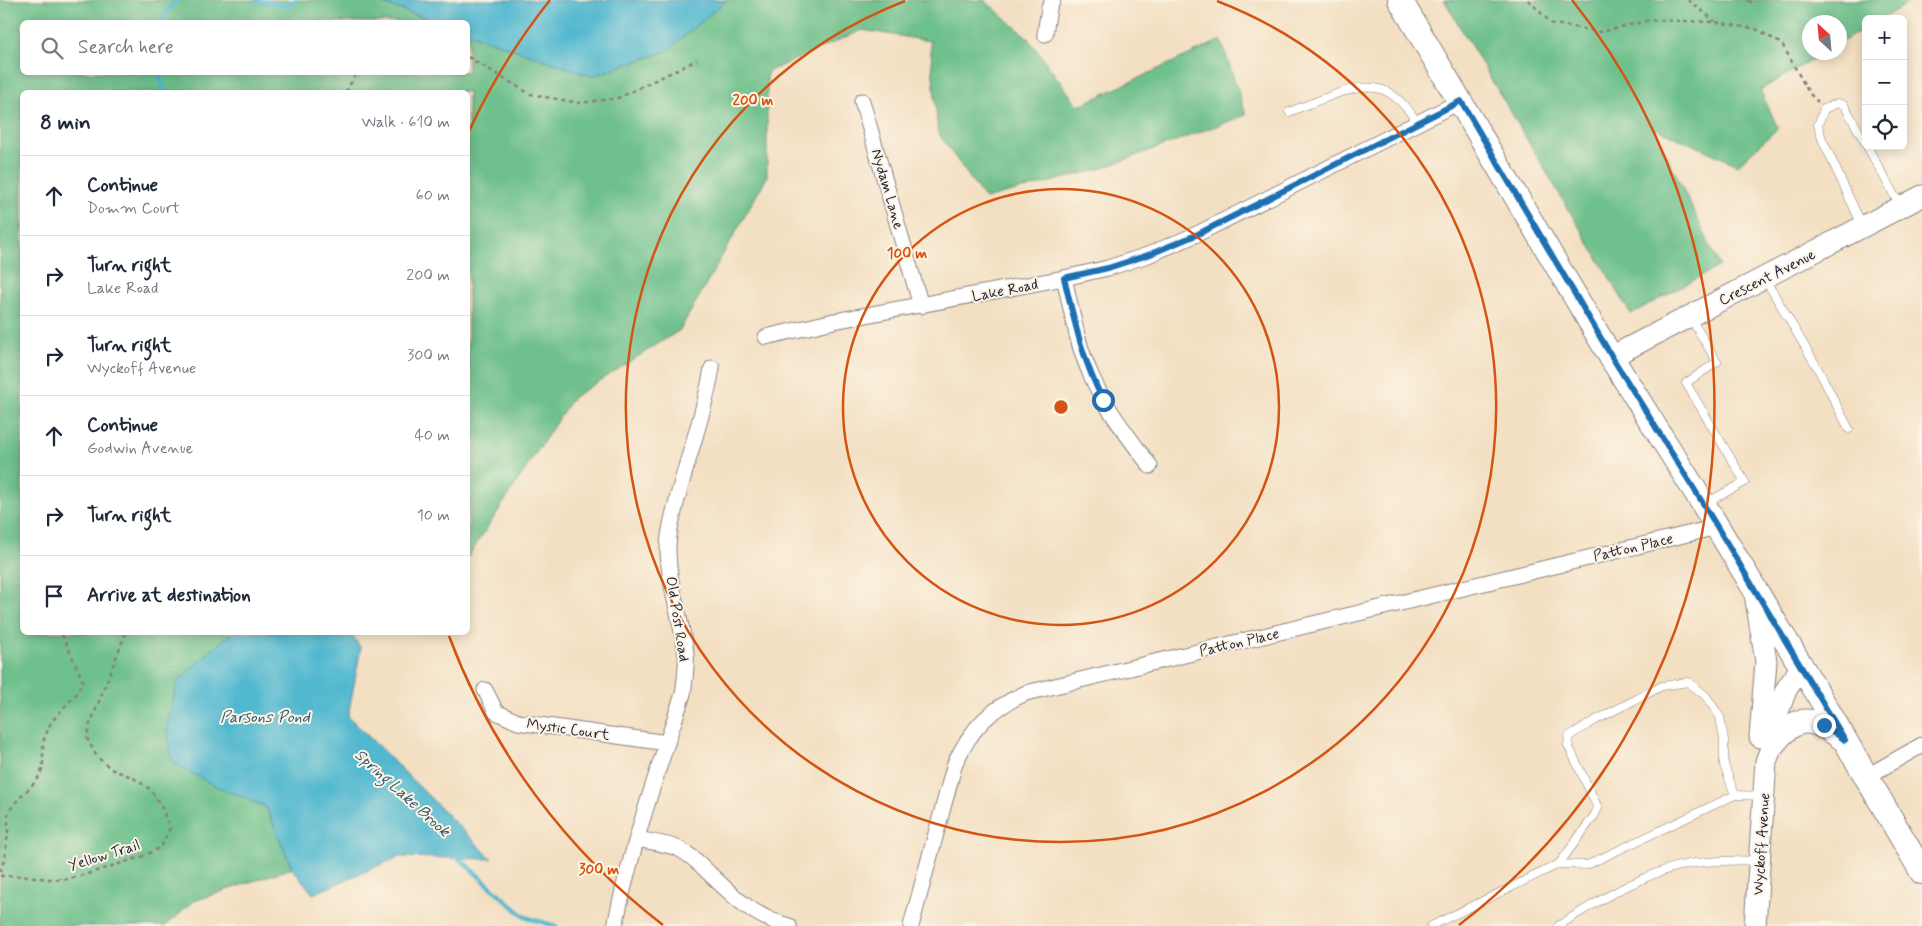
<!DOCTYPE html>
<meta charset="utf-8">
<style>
:root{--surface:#fff;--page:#f6f6f7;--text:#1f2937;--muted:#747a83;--line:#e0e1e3}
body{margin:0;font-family:Mynerve,sans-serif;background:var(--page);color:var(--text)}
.controls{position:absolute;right:15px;top:15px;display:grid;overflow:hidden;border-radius:8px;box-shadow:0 2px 12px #0003}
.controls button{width:45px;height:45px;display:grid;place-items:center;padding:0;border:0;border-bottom:1px solid var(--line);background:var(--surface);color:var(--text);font:25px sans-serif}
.compass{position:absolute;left:1802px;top:15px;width:45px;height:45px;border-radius:50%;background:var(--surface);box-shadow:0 2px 12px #0003;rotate:334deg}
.stop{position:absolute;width:15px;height:15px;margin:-11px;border:4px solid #1f6fb2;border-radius:50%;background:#fff}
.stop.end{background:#1f6fb2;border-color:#fff;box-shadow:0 1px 5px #0008}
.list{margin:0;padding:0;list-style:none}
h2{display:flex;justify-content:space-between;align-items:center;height:65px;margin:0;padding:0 20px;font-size:21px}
h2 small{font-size:16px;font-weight:400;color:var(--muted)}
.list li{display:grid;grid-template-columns:32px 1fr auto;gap:15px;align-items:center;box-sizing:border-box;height:80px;padding:0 20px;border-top:1px solid var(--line)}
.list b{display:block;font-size:19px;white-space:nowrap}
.list p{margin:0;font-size:16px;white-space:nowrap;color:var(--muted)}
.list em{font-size:16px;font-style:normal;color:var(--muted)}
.icon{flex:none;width:28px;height:28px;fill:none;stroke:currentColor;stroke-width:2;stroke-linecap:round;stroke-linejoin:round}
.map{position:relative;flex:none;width:1922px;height:926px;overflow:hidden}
.search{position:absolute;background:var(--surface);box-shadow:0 2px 12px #0003;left:20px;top:20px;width:450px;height:55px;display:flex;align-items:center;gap:12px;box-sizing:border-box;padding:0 18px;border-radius:8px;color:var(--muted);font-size:19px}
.panel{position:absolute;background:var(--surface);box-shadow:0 2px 12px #0003;left:20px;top:90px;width:450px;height:545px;border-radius:8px}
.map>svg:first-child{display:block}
.forest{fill:#6ec08c;stroke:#487164}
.water{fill:#51b8cf;stroke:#3a6d85}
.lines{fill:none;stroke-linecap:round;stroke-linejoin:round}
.stream{stroke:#51b8cf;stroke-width:4.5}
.lane-casing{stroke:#8a807e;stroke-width:9}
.street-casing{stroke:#8a807e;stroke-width:17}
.secondary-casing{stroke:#8a807e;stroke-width:23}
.primary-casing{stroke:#8a807e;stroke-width:26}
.path{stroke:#8a807e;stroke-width:2.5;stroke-dasharray:4 4;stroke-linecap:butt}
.lane{stroke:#fff;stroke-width:8}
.street{stroke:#fff;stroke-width:15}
.secondary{stroke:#fff;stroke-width:21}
.primary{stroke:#fff;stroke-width:24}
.route{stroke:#1f6fb2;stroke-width:6}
.ring{fill:none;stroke:#d45411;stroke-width:2.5}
.labels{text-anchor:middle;stroke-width:4;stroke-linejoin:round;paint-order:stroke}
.street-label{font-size:15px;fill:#22223b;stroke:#fcf5e5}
.water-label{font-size:16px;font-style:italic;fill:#32566f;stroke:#fcf5e5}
.centre{fill:#d45411;stroke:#fcf5e5;stroke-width:2.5}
.ring-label{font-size:15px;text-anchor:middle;font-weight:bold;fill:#d45411;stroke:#fcf5e5;stroke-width:4;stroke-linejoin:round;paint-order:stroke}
</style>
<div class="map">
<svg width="1922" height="926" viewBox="0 0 1922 926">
<rect width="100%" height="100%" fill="#fcf5e5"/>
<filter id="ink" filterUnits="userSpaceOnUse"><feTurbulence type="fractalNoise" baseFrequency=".02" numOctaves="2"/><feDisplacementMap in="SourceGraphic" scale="10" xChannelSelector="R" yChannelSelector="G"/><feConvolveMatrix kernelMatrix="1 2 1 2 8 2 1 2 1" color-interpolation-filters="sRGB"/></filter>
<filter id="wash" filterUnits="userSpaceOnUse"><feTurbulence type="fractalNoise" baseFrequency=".0096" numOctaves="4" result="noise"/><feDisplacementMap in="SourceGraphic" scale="20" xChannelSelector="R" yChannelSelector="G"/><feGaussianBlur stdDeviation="1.12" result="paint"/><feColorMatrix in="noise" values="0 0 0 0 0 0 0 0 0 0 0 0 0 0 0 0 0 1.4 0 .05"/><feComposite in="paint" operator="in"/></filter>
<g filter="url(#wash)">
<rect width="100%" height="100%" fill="#f3dfc2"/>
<!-- forest -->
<g class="forest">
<path d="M0 0H372L437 22H22V72H468V33L591 76 667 51 726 0H984L1027 37 1078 106 1221 40 1246 115 1100 169 985 199 938 133 930 41 862 30 767 72V177L680 330 572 398 468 557V92H22V632L232 633 177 682 213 785 266 807 292 868 194 901 166 926H0Z"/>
<path d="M1444 0H1913L1881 19H1866V28L1840 43V22H1810V52L1824 53 1760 90 1778 128 1738 165 1653 127 1720 266 1631 314Z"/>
</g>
<!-- water -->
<g class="water">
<path d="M372 0H726L667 51 591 76 468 33V22H437Z"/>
<path d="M232 632 350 633 361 648 348 716 492 859 399 857 313 894 292 868 266 807 213 785 172 762 167 728 177 682Z"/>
</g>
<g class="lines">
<!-- stream -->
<g class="stream">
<path d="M257 0 286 6 296 0"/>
<path d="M164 22 167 10 178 0"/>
<path d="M159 72 164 92"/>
<path d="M455 855 525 917 556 926"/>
</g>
</g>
</g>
<g filter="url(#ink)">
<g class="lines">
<defs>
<g id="lane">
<path d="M1289 112C1303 106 1318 101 1333 95 1376 80 1392 86 1418 123"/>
<path d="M1867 146 1900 206"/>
<path d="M1862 225 1822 139 1818 125 1824 109 1838 103 1844 105 1866 144"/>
<path d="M1765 279 1817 367 1849 429"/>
<path d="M1690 317 1717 362 1686 383 1745 482 1706 503"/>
<path d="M1559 864 1594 816 1598 808 1568 745 1569 736 1594 721 1662 686 1688 682 1706 696 1720 717 1724 740V765L1735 795"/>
<path d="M1431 926 1559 864 1587 865 1735 795 1763 796"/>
<path d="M1558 926C1594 903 1647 871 1689 864 1712 860 1736 861 1759 860"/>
</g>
<g id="street">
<path d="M1045 34 1049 8 1053 0"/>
<path d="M862 101 921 306"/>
<path d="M1064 278C1072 311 1077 345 1091 375 1105 408 1129 437 1150 466"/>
<path d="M766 337 834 321 1064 278 1108 268 1148 255 1195 235 1461 101"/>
<path d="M485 690 496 712 518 722 667 743"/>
<path d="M1866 777 1922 745"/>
<path d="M637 839C651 842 666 843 679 849 691 855 700 864 709 873 734 897 755 918 789 926"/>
<path d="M615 926C631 847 658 770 683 694 685 681 687 667 686 653 681 618 668 583 668 548 668 530 674 513 678 496 689 453 705 411 712 368"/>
<path d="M911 926 955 763C972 727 990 709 1026 693L1717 527"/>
</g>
<g id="secondary">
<path d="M1611 357 1922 196"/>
<path d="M1755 594 1766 661 1760 737"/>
<path d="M1755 926 1766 761 1773 744 1776 717 1786 690 1801 667"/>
</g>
<g id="primary">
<path d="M1400 0 1611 357 1704 505 1818 694 1922 872"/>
<path d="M1773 744C1797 713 1813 717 1842 738"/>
</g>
</defs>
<!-- lane casing -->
<use href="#lane" class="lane-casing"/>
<!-- street casing -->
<use href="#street" class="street-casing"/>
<!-- secondary casing -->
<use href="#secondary" class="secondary-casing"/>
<!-- primary casing -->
<use href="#primary" class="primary-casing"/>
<!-- path -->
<g class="path">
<path d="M1528 0 1552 24 1568 26 1601 32 1650 20 1716 22 1756 29 1782 44 1809 93 1818 102"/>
<path d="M1688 0 1715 21"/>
<path d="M1748 0 1751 2 1750 0"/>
<path d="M468 57 530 94 578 103 618 98 697 60"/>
<path d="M346 92 357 72"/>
<path d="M0 872 5 857 8 832V815L13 805 37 780 43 768V742L51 722 77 693 83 681 61 632"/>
<path d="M0 876H26L48 879H67L87 874 144 856 161 847 170 828 162 808 150 789 132 777 113 770 97 757 87 738 89 727 126 632"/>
</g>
<!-- lane -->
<use href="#lane" class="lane"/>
<!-- street -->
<use href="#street" class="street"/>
<!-- secondary -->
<use href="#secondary" class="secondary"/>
<!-- primary -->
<use href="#primary" class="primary"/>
</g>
</g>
<g class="lines" filter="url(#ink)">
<!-- route -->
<path class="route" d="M1103 400C1082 359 1075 323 1064 278L1108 268 1148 255 1196 235 1461 101 1612 357 1704 505 1845 740 1824 725"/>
</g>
<!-- distance rings -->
<g class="ring">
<circle cx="1061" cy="407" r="218"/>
<path d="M1217 1A435 435 0 1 1 905 1"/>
<path d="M663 925A653 653 0 0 1 449 636M469 131A653 653 0 0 1 550 0M1572 0A653 653 0 0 1 1459 925"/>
</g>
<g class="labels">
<!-- street labels -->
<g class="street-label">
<text transform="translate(888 189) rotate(74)" y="5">Nydam Lane</text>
<text transform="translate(1767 277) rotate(-27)" y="5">Crescent Avenue</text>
<text transform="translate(1005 290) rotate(-11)" y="5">Lake Road</text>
<text transform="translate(1633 547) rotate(-13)" y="5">Patton Place</text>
<text transform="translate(678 619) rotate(81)" y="5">Old Post Road</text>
<text transform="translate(1239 642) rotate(-13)" y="5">Patton Place</text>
<text transform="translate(568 729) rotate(8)" y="5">Mystic Court</text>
<text transform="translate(1761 844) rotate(-86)" y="5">Wyckoff Avenue</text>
<text transform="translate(104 855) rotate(-17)" y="5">Yellow Trail</text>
</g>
<!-- water labels -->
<g class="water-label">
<text x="265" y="722">Parsons Pond</text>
<text transform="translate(403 792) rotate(42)" y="6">Spring Lake Brook</text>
</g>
</g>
<circle cx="1061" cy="407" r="8" class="centre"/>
<g class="ring-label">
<text x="753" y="105">200 m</text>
<text x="907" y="258">100 m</text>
<text x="599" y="874">300 m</text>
</g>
</svg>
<div class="controls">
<button>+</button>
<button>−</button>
<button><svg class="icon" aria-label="locate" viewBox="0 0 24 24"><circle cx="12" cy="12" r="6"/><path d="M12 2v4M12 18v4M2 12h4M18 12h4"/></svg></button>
</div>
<svg class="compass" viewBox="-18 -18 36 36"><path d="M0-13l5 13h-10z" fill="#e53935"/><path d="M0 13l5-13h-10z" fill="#747a83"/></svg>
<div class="stop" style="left:1103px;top:400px"></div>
<div class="stop end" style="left:1824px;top:725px"></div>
<div class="search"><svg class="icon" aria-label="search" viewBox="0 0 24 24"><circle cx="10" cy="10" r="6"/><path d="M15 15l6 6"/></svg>Search here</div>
<section class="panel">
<h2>8 min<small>Walk · 610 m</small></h2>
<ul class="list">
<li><svg class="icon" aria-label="ahead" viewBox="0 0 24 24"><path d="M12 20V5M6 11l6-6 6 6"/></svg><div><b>Continue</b><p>Domm Court</p></div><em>60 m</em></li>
<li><svg class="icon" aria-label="right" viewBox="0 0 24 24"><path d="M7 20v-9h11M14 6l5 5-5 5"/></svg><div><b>Turn right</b><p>Lake Road</p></div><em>200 m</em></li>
<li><svg class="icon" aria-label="right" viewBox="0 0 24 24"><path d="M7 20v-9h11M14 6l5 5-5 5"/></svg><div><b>Turn right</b><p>Wyckoff Avenue</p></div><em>300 m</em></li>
<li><svg class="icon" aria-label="ahead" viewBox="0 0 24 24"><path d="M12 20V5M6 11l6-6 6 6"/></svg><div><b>Continue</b><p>Godwin Avenue</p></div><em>40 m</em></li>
<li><svg class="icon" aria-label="right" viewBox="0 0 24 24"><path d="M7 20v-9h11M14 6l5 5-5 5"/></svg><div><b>Turn right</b></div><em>10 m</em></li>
<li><svg class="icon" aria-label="arrive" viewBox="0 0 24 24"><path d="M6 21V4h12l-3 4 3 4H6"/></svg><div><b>Arrive at destination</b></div></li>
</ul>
</section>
</div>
